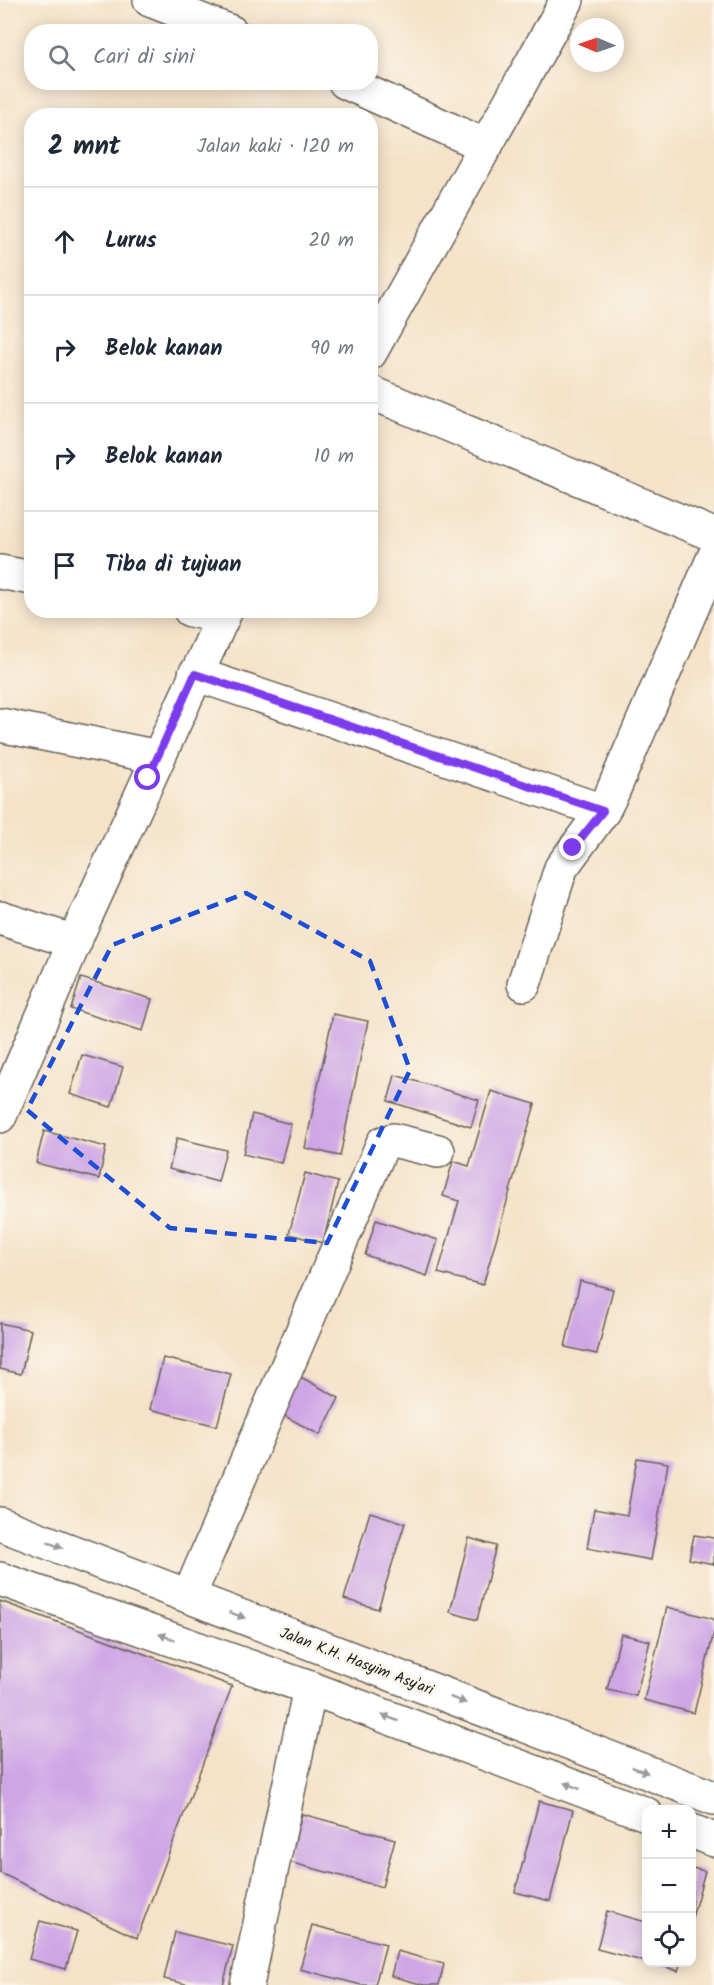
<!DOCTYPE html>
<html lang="id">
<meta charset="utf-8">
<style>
:root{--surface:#fff;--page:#f2f2f3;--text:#1f2937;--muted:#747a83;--line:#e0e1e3}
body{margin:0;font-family:Kalam,sans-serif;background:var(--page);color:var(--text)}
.controls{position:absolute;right:18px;bottom:18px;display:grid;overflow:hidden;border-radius:12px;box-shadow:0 3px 15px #0003}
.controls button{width:54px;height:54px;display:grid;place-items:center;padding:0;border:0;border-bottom:2px solid var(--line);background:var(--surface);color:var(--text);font:30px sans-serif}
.compass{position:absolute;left:570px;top:18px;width:54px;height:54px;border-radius:50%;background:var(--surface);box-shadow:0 3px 15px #0003;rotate:272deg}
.stop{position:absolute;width:18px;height:18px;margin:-14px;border:4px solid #7c3aed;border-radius:50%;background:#fff}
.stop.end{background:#7c3aed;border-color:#fff;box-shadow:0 2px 6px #0008}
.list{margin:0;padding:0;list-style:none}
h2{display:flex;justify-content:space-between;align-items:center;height:78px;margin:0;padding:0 24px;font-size:26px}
h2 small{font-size:20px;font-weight:400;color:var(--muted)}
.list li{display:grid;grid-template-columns:39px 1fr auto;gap:18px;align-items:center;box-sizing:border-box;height:108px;padding:0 24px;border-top:2px solid var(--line)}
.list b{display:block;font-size:22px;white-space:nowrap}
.list em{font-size:20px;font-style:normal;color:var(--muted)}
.icon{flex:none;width:33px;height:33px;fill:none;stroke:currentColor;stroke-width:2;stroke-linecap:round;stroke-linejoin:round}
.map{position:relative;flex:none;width:714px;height:1985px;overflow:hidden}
.search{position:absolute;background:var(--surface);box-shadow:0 3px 15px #0003;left:24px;top:24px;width:354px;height:66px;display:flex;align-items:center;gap:15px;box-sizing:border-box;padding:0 21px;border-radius:24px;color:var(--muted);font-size:22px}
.panel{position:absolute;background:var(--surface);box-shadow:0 3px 15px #0003;left:24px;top:108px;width:354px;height:510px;border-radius:24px}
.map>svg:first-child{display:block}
.building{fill:#cea5e5}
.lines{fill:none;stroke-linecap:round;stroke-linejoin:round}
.minor-casing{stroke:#686158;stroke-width:36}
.major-casing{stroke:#686158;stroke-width:36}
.minor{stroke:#fff;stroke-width:33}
.major{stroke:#fff;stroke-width:33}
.oneway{fill:#999}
.route{stroke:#7c3aed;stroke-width:8}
.marked{fill:none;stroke:#1d4ed8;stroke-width:4.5;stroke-dasharray:12 8;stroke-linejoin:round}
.labels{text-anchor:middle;stroke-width:6;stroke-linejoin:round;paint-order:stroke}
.street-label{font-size:15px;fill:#1c1c1c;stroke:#fbf7ec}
</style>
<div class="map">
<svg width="714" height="1985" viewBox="0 0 714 1985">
<rect width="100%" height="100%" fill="#fbf7ec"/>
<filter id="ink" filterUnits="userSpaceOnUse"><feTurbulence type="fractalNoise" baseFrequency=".0167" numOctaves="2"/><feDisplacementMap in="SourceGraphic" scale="12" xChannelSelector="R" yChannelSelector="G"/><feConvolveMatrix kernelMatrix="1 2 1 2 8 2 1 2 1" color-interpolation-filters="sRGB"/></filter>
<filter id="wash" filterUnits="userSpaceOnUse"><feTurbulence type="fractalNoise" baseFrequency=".008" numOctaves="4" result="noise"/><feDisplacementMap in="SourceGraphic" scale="24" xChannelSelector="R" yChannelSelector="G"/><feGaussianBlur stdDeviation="1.35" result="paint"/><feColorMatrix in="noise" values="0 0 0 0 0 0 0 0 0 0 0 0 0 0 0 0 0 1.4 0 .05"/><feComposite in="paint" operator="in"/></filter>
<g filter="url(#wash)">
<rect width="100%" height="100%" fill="#f5e2c8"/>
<g id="blocks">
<!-- building -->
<g class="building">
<path d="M81 978 152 999 143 1031 71 1009Z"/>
<path d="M333 1014 368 1021 340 1156 305 1148Z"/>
<path d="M82 1055 123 1067 111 1107 70 1094Z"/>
<path d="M395 1075 479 1100 471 1127 388 1101Z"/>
<path d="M491 1091 535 1104 483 1285 438 1273 459 1201 443 1196 453 1161 469 1166Z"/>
<path d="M252 1114 291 1124 281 1163 243 1154Z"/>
<path d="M44 1131 106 1147 99 1179 36 1163Z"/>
<path d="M177 1138 226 1150 218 1182 169 1169Z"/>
<path d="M305 1173 338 1182 323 1243 289 1234Z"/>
<path d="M376 1220 438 1240 427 1276 365 1255Z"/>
<path d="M580 1281 613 1289 597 1354 565 1347Z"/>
<path d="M0 1323 31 1330 21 1374 0 1369Z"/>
<path d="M163 1358 231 1374 217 1426 150 1409Z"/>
<path d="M299 1376 339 1398 320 1435 279 1413Z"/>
<path d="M637 1458 668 1463 651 1560 587 1548 594 1509 627 1515Z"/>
<path d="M370 1512 405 1523 378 1609 344 1599Z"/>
<path d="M694 1535 714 1538V1564L689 1559Z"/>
<path d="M469 1538 496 1546 477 1620 450 1612Z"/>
<path d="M0 1601 232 1686 137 1938 0 1873Z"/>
<path d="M667 1607 714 1619V1632L694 1713 644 1700Z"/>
<path d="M621 1634 650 1641 636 1696 607 1690Z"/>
<path d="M539 1801 573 1810 550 1901 515 1892Z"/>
<path d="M302 1814 395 1839 382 1887 289 1862Z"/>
<path d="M692 1868 705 1871 692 1918Z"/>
<path d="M607 1911 646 1922V1962L597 1949Z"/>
<path d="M40 1921 77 1931 66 1969 29 1959Z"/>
<path d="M312 1925 386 1944 375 1985H361L300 1969Z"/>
<path d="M175 1932 233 1946 223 1985H190L164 1979Z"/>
<path d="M397 1951 444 1964 439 1985H424L391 1976Z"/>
<path d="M651 1962H681L678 1971Z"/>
</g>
</g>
</g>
<g filter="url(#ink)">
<use href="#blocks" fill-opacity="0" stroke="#686158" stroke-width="1.5"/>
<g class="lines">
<defs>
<g id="minor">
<path d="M150 0 231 32"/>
<path d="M345 82 486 146"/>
<path d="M370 353 567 0"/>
<path d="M370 392 714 535"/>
<path d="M0 572 32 578"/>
<path d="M190 610 223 617"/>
<path d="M195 674 603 811"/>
<path d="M0 725 158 757"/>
<path d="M0 918 75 942"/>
<path d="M524 984 561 868 603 811 613 791 714 557"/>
<path d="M0 1116 80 929 226 610"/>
<path d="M189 1596 383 1143 393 1140 438 1151"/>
<path d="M247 1985 310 1688"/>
</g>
<g id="major">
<path d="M0 1524 714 1798"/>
<path d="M0 1579 310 1688 646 1814"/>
<path d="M692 1831 714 1840"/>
</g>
</defs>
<!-- minor casing -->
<use href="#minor" class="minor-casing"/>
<!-- major casing -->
<use href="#major" class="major-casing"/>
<!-- minor -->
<use href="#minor" class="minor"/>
<!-- major -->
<use href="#major" class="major"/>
</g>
<!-- one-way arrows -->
<defs><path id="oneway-solid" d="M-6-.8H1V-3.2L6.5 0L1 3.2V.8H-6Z" transform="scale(1.5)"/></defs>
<g class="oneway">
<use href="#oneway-solid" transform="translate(55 1545) rotate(21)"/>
<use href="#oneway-solid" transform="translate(237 1615) rotate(21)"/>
<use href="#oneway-solid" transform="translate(167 1637) rotate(-161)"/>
<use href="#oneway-solid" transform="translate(458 1700) rotate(21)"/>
<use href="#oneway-solid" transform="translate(390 1718) rotate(-159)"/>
<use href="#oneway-solid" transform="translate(640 1770) rotate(21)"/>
<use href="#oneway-solid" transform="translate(572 1786) rotate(-159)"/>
</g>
</g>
<g class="lines" filter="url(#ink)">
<!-- route -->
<path class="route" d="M148 778 195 674 603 811 573 848"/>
</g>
<!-- marked area -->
<path class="marked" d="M246 893 370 961 410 1070 327 1243 170 1228 27 1110 112 945Z"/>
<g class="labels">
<!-- street labels -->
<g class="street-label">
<text transform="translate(357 1661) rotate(21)" y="5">Jalan K.H. Hasyim Asy'ari</text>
</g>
</g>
</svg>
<div class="controls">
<button>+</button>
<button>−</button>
<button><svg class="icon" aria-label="locate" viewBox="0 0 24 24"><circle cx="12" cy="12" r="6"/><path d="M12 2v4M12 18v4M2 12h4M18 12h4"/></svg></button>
</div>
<svg class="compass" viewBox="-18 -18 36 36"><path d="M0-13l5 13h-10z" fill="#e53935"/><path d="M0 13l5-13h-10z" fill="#747a83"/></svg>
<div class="stop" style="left:148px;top:778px"></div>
<div class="stop end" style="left:573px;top:848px"></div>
<div class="search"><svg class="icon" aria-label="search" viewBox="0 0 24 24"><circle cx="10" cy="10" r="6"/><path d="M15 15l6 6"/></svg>Cari di sini</div>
<section class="panel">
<h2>2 mnt<small>Jalan kaki · 120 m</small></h2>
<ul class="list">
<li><svg class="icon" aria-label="ahead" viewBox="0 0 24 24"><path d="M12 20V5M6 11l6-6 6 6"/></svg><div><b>Lurus</b></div><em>20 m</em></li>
<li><svg class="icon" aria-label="right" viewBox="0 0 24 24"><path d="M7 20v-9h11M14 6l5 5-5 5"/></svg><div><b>Belok kanan</b></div><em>90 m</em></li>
<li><svg class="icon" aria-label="right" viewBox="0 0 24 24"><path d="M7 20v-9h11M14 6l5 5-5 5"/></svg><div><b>Belok kanan</b></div><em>10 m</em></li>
<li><svg class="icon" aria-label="arrive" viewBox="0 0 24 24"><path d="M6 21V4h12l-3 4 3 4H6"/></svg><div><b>Tiba di tujuan</b></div></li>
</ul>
</section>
</div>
